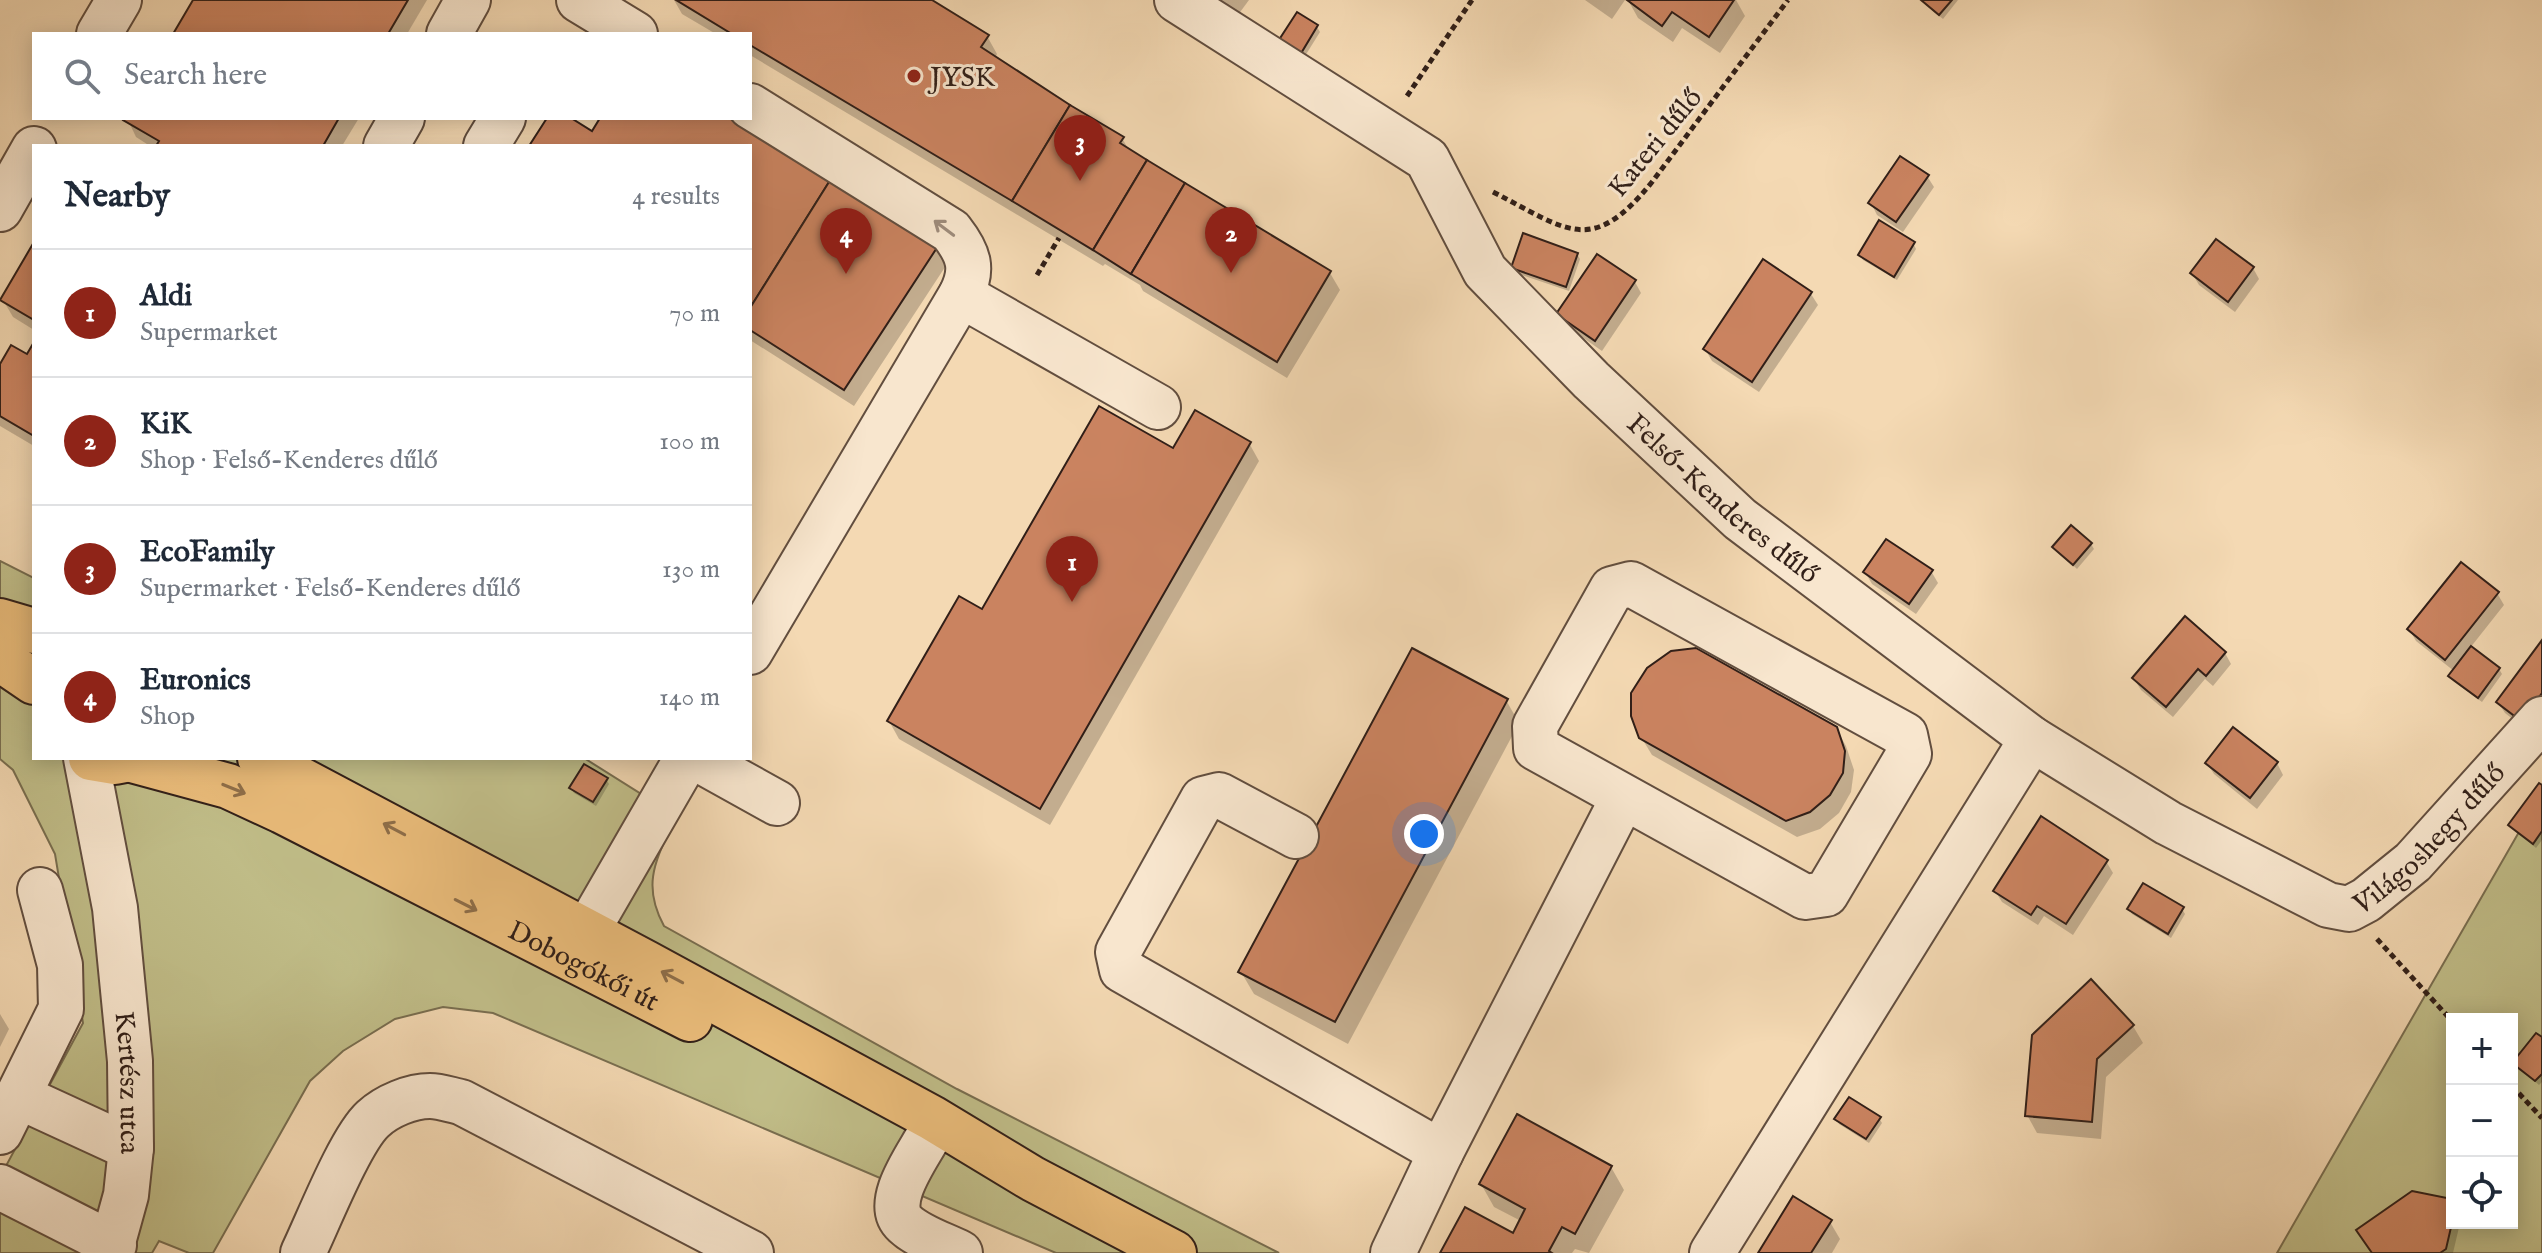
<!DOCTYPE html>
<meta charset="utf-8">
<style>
:root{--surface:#fff;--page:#f6f6f7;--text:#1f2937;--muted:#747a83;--line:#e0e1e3;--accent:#8f2418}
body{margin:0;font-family:"IM FELL English",serif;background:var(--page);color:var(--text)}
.controls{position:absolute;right:24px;bottom:24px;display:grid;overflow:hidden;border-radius:0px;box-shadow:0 4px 20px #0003}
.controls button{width:72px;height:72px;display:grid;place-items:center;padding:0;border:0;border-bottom:2px solid var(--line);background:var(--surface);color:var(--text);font:40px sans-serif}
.you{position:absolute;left:1424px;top:834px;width:28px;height:28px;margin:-20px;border:6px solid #fff;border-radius:50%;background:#1a73e8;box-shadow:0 0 0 12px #1a73e833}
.badge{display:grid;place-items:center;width:52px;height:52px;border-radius:50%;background:var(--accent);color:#fff;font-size:26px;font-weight:700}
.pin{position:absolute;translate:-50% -66px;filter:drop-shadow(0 2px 4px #0008)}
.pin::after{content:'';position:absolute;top:42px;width:28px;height:24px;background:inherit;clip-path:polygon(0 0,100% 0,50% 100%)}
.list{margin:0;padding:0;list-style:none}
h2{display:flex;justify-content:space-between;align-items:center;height:104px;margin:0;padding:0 32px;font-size:34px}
h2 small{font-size:26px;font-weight:400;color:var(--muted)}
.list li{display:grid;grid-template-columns:52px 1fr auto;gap:24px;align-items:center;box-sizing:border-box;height:128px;padding:0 32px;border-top:2px solid var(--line)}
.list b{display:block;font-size:30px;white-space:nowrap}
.list p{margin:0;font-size:26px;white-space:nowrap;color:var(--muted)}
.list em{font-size:26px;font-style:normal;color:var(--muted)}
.icon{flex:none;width:44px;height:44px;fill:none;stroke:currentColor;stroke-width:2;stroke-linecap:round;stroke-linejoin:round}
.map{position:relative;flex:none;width:2542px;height:1253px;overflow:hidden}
.search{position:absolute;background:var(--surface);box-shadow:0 4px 20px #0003;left:32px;top:32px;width:720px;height:88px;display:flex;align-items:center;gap:20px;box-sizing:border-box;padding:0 28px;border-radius:0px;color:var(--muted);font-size:30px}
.panel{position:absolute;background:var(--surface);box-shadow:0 4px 20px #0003;left:32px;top:144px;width:720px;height:616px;border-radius:0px}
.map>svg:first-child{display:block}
.green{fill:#c1be89;stroke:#796e50;stroke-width:2;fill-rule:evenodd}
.shadow{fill:#0003}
.building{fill:#ca8360;stroke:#311f18;stroke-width:2}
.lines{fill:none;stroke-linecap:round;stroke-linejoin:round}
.minor-casing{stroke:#624e3f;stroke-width:48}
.major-casing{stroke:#311f18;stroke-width:48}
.path{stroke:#311f18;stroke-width:5;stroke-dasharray:6 4;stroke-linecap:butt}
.minor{stroke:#f8e6ce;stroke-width:44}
.major{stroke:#eabc7a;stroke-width:44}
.oneway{stroke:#9e8c7c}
.oneway2{stroke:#8e6e49}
.poi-dot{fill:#8f2418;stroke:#f8e6ce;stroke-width:3}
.labels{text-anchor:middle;stroke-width:6;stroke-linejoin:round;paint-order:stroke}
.poi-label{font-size:28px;fill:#311f18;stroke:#f8e6ce;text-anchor:start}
.street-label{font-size:28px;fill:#311f18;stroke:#f8e6ce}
</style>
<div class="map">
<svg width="2542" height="1253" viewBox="0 0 2542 1253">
<rect width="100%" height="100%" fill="#f4d9b3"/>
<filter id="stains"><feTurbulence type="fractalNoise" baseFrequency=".0025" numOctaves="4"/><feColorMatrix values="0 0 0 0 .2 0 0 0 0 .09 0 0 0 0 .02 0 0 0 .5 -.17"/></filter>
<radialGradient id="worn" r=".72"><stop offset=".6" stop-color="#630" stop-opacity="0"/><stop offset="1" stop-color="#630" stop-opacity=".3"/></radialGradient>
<!-- green -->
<g class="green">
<path d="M0 561 34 578V758H584L676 816C658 857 640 882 664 926L957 1089 1279 1253H1056L493 1013 443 1007 395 1019 343 1051 310 1081 213 1253H189L159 1241 152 1253H0V1177L83 1023 55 854 13 770 0 759Z"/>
<path d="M2542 792V1253H2277ZM2452 1019H2512V1223H2452Z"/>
</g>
<!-- shadow -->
<g class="shadow">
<path d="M195 0H427L407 34H175Z"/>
<path d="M674 0H928L987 36 997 54 995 58 1122 138 1130 152 1330 273 1340 290 1287 378 1143 291 1140 285 1105 264 1103 266 750 55V34H716L682 14Z"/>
<path d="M1210 0H1249L1235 19Z"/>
<path d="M1585 0H1625L1612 19Z"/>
<path d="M1628 0H1736L1745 16 1720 53 1682 28 1673 42 1638 18Z"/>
<path d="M1920 0H1958L1943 19Z"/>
<path d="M1317 27 1320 32 1300 64 1280 51Z"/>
<path d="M127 118H359L342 146H150L136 137Z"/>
<path d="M549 118H568L593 134 603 118H742L940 241 951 258 854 406 750 340V146H531Z"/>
<path d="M1927 176 1934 187 1903 232 1877 215 1871 203Z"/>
<path d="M1913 243 1916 249 1897 280 1863 260 1860 255Z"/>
<path d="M34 246V330L13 317 3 300Z"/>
<path d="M1577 254 1580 259 1569 291 1516 273 1513 268Z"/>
<path d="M2253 268 2259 279 2235 312 2199 285 2192 273Z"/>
<path d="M1635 282 1641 293 1602 351 1565 325 1558 314Z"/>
<path d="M1811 294 1818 305 1759 392 1712 361 1705 349Z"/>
<path d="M34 346V446L0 426V368L27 357Z"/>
<path d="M1249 443 1259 461 1050 825 899 739 889 721 983 612 1174 450Z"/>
<path d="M2091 544 2094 549 2077 569 2055 548Z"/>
<path d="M1931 571 1938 583 1916 614 1872 584 1865 572Z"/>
<path d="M2497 593 2504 605 2470 648 2499 669 2502 674 2482 702 2453 681 2450 676 2454 671 2416 641 2409 629Z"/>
<path d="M2542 643V712L2528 731 2505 713 2498 702Z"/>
<path d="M2225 653 2231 664 2213 686 2205 679 2173 717 2141 690 2134 679Z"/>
<path d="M1506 700 1519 723 1348 1044 1254 994 1241 972Z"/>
<path d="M1836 728 1846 746 1854 770 1851 792 1839 813 1820 829 1797 837 1652 755 1641 737Z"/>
<path d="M2207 763H2277L2283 775 2257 809 2214 774Z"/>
<path d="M606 779 609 784 596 806 574 793 571 788Z"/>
<path d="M2542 788V840L2536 848 2510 825Z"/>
<path d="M2106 861 2113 873 2073 935 2044 916 2038 925 2002 902 1995 891Z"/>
<path d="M2129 909H2182L2185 914 2171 938 2132 914Z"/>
<path d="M0 1014 9 1029 0 1047Z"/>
<path d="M2133 1026 2143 1043 2106 1077 2101 1139 2037 1133 2027 1115Z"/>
<path d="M2542 1040V1082L2539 1085 2514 1063Z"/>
<path d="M1879 1118 1882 1123 1869 1143 1839 1124 1836 1119Z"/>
<path d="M1611 1167 1624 1190 1589 1253 1575 1249 1572 1253H1442L1514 1235 1521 1221 1494 1207 1481 1184Z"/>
<path d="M2452 1201V1223H2460L2453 1253H2373Z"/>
<path d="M1830 1222 1840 1239 1832 1253H1760Z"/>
</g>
<!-- building -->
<g class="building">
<path d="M193 0H408L388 34H173Z"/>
<path d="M676 0H932L989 35 981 47 1070 105 1012 201 750 45V34H732Z"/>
<path d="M1627 0H1734L1709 37 1672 12 1662 26Z"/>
<path d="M1921 0H1952L1939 15Z"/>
<path d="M1297 12 1318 25 1297 60 1275 46Z"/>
<path d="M1070 105 1124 137 1120 143 1147 160 1093 250 1012 201Z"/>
<path d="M124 118H339L323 146H156L159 141 123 120Z"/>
<path d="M547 118H571L592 131 600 118H745L834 174 750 308V146H529Z"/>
<path d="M1900 156 1929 175 1896 222 1868 203Z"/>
<path d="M1147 160 1185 183 1131 274 1093 250Z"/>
<path d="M834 174 942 240 844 390 750 330V308Z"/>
<path d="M1185 183 1331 271 1277 362 1131 274Z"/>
<path d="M1879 220 1915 242 1894 277 1858 255Z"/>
<path d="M1523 233 1578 253 1566 287 1511 268Z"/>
<path d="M2216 239 2254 267 2228 302 2190 273Z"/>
<path d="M34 242V320L0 300Z"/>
<path d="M1597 254 1636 280 1595 341 1556 314Z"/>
<path d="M1763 259 1812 292 1752 382 1703 349Z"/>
<path d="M34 342V436L0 416V364L11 345 27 354Z"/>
<path d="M1099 406 1173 448 1195 410 1251 442 1040 809 887 721 959 596 982 609Z"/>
<path d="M2071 525 2092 543 2073 565 2052 547Z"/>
<path d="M1886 539 1933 570 1909 604 1863 572Z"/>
<path d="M2461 562 2499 592 2445 660 2407 629Z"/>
<path d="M2185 616 2226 652 2206 676 2198 669 2166 707 2132 678Z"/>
<path d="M2542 640V693L2521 721 2496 702Z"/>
<path d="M2471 646 2500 668 2478 698 2448 676Z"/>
<path d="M1412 648 1508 699 1335 1022 1238 972Z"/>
<path d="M1696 648 1837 727 1845 751 1843 773 1830 795 1810 812 1786 821 1639 738 1631 716V693L1647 668 1671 651Z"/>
<path d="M2233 727 2278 762 2250 798 2205 763Z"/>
<path d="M584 764 608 778 593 802 569 788Z"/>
<path d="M2539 783 2542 785V831L2533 844 2508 825Z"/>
<path d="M2041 816 2108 860 2066 924 2037 906 2031 915 1993 891Z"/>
<path d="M2143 883 2184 907 2168 934 2127 909Z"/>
<path d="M2091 979 2134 1025 2097 1059 2092 1122 2025 1116 2032 1035Z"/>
<path d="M2536 1033 2542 1037V1074L2535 1081 2512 1063Z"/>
<path d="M1849 1097 1881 1117 1866 1139 1834 1119Z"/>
<path d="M1517 1114 1612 1166 1575 1234 1562 1227 1549 1251 1552 1253H1440L1465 1207 1513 1233 1525 1209 1479 1184Z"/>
<path d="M2412 1191 2452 1199V1223L2446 1249 2440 1253H2372L2356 1230Z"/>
<path d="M1793 1196 1832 1220 1811 1253H1758Z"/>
</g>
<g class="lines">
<defs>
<g id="minor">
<path d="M579 0 635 34"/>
<path id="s1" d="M1177 0 1427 159 1485 271 1591 380 1740 519 2032 739 2168 823 2328 905 2349 909 2366 900 2413 862 2542 719"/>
<path d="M99 34 119 0"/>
<path d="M449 34 468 0"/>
<path d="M750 106 951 231C969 254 974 269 961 295L750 652"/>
<path d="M386 146 402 118"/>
<path d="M486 146 503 118"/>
<path d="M0 209 34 149"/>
<path d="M961 295 1158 407"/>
<path d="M1631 584 1905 735 1909 754 1826 894 1805 897 1536 748 1535 726 1612 589Z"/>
<path id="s2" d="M86 758 115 908 130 1061 131 1148 126 1195 110 1253"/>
<path d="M696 758 777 803"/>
<path d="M1296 836 1219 795 1203 799 1118 952 1122 970 1441 1152"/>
<path d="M587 931 687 758"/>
<path d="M18 1096 131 1148"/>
<path d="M0 1132 61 1009 60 965 40 890"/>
<path d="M929 1135C918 1156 882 1203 905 1224 919 1237 942 1244 960 1253"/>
<path d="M0 1187 114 1245"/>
<path d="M303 1253C318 1222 350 1140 373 1119 387 1106 411 1096 430 1096 440 1096 451 1100 461 1102L751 1253"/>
<path d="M1393 1253 1441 1152 1623 798"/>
<path d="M1712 1253 2032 739"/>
</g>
<g id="major">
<path d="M0 621 34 631"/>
<path d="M0 659 34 682"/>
<path d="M91 758 115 762 136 758"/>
<path d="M260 758 646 963 932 1118 1033 1179 1174 1253"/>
<path id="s3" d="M132 760 228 786 282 811 690 1019"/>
</g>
</defs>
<!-- minor casing -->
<use href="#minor" class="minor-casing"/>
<!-- major casing -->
<use href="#major" class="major-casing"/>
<!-- path -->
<g class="path">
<path d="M1407 96 1472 0"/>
<path d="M1493 192C1566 229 1591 258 1652 182L1788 0"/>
<path d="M1037 275 1059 238"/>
<path d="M2377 939 2452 1021"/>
<path d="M2512 1086 2542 1118"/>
</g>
<!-- minor -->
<use href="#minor" class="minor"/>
<!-- major -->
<use href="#major" class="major"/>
</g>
<!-- one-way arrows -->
<defs><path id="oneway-shaft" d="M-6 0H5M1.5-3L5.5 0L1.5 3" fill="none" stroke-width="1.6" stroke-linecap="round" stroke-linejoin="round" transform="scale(2)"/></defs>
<use class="oneway" href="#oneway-shaft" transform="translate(944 228) rotate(-143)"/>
<g class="oneway2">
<use href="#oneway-shaft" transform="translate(234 789) rotate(22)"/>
<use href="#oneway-shaft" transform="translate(394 829) rotate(-152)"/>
<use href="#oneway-shaft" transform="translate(466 905) rotate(27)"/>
<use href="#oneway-shaft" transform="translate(672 977) rotate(-152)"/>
</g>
<!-- markers -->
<circle class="poi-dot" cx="914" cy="76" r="8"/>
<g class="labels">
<!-- poi labels -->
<g class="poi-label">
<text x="930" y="86">JYSK</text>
</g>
<!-- street labels -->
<g class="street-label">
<text transform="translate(1654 142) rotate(-51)" y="10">Kateri dűlő</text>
<text dy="10" stroke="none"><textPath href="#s1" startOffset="752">Felső-Kenderes dűlő</textPath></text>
<text dy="10" stroke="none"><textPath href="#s1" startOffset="1612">Világoshegy dűlő</textPath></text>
<text dy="10" stroke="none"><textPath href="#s3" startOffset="498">Dobogókői út</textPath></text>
<text dy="10" stroke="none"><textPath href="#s2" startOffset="328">Kertész utca</textPath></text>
</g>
</g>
<rect width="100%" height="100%" filter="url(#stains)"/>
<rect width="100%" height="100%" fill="url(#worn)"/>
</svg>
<div class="controls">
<button>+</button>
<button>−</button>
<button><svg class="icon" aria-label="locate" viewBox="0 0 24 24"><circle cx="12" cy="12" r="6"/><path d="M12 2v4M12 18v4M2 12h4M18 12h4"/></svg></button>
</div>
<div class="you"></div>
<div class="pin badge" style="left:1072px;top:602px">1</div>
<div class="pin badge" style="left:1231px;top:273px">2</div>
<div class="pin badge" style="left:1080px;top:181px">3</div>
<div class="pin badge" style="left:846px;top:274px">4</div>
<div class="search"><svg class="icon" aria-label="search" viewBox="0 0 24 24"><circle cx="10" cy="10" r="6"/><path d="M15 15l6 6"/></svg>Search here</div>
<section class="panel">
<h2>Nearby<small>4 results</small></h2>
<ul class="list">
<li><span class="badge">1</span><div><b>Aldi</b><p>Supermarket</p></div><em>70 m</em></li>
<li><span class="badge">2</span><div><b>KiK</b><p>Shop · Felső-Kenderes dűlő</p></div><em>100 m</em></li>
<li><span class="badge">3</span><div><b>EcoFamily</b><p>Supermarket · Felső-Kenderes dűlő</p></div><em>130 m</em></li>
<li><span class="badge">4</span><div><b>Euronics</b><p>Shop</p></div><em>140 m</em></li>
</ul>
</section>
</div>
